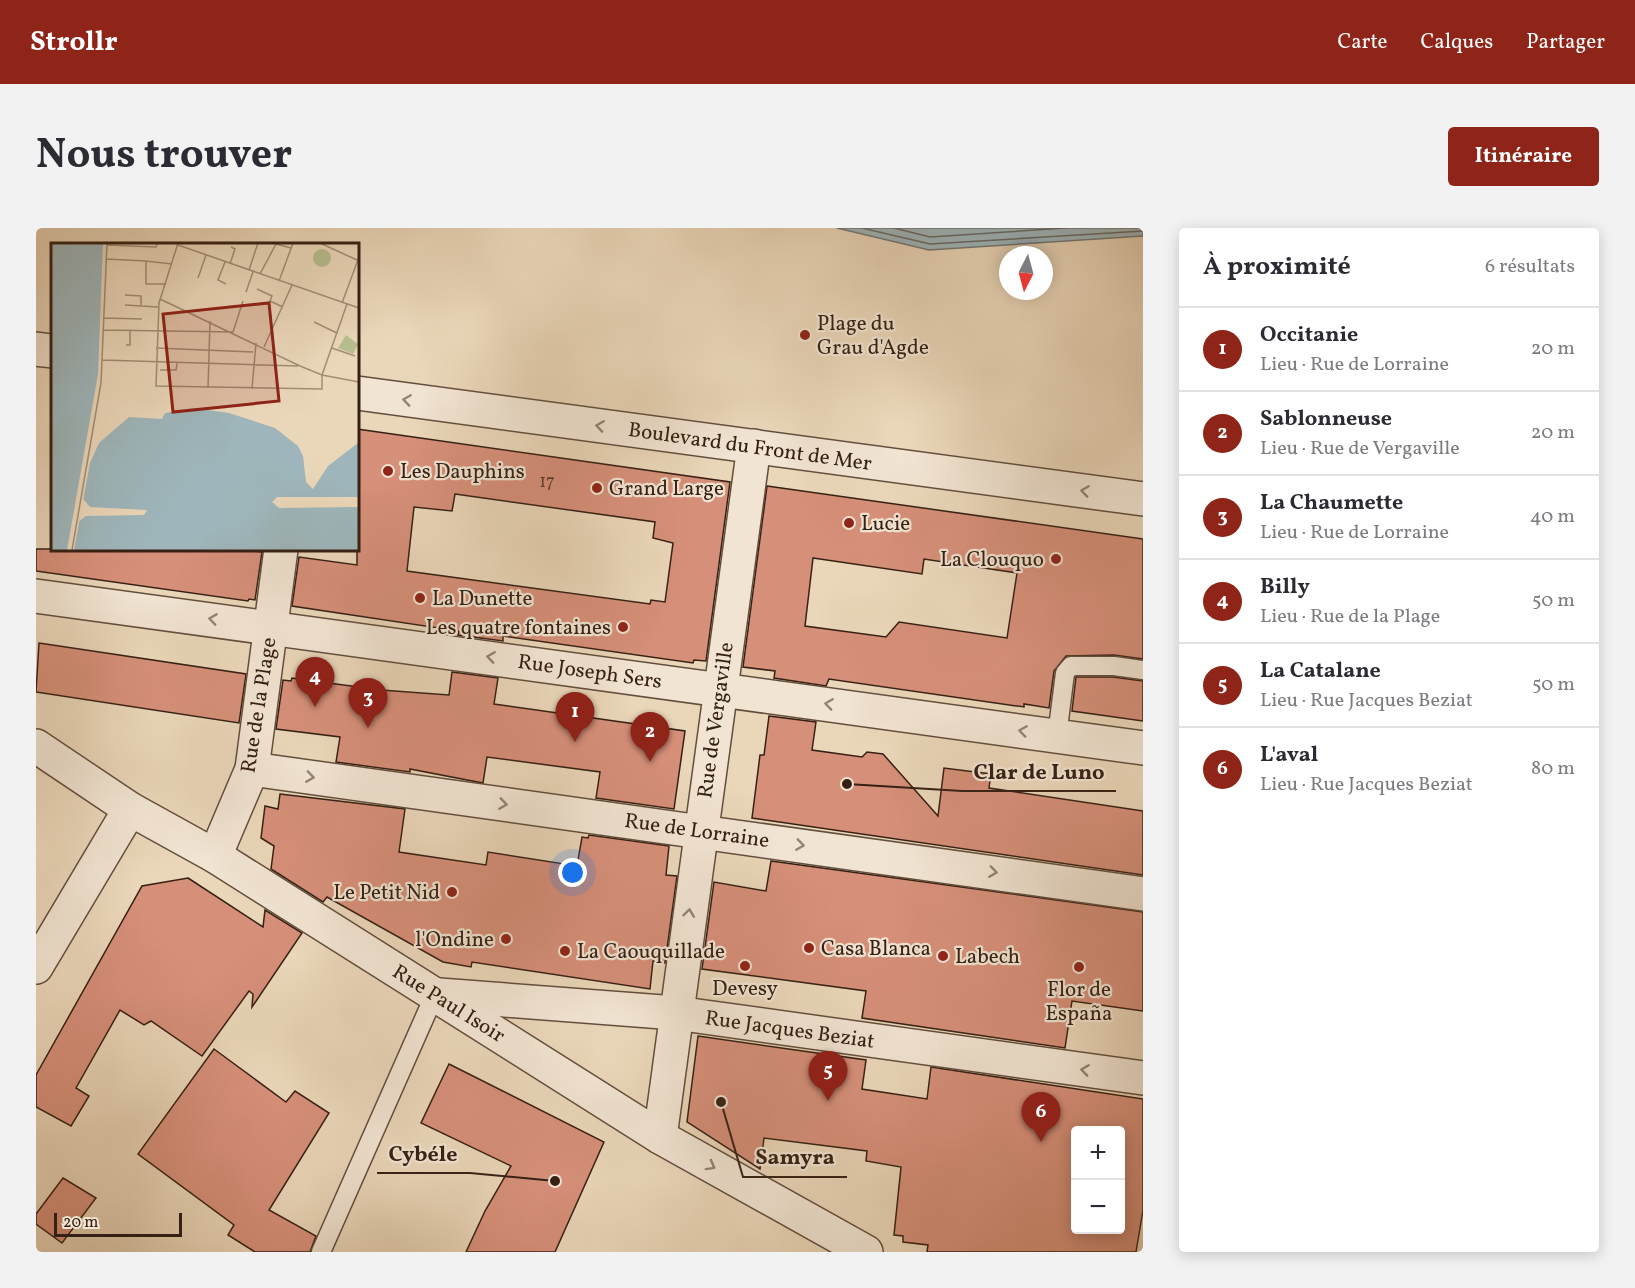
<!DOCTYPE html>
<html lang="fr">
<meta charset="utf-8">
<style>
:root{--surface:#fff;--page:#f2f2f3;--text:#2b2b33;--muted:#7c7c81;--line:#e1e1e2;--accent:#8f2418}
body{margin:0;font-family:Vollkorn,serif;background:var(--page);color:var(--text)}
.controls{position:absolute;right:18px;bottom:18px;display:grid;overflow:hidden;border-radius:6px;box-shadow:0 3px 15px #0003}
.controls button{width:54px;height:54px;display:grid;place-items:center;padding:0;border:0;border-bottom:2px solid var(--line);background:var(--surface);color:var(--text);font:30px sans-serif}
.compass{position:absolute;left:963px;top:18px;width:54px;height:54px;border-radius:50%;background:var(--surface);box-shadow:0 3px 15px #0003;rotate:186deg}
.scale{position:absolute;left:18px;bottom:15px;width:128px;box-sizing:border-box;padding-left:6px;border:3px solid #362014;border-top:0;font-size:16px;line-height:21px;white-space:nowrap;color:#362014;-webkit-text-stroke:4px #f1e4d2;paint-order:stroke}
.you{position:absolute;left:537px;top:645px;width:21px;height:21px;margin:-15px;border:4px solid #fff;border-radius:50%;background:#1a73e8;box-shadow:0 0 0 9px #1a73e833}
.badge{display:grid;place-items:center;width:39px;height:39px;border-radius:50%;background:var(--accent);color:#fff;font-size:20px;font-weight:700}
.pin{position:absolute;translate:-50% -50px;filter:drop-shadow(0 2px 3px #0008)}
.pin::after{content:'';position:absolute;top:32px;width:21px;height:18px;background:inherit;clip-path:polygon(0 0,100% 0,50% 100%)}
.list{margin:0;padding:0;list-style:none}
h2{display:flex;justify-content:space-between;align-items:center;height:78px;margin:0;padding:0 24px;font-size:26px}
h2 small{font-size:20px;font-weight:400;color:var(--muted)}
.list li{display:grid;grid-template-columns:39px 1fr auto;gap:18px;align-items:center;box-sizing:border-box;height:84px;padding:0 24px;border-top:2px solid var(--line)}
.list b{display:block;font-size:22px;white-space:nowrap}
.list p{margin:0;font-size:20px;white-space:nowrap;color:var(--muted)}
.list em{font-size:20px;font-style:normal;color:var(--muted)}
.map{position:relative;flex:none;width:1107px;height:1024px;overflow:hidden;border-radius:6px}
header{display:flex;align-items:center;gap:36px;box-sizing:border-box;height:84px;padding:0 30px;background:var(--accent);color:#fff}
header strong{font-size:28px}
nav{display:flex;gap:33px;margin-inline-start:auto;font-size:21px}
.intro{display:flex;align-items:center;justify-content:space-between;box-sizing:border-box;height:144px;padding:0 36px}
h1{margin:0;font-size:42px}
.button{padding:15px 27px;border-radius:6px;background:var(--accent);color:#fff;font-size:21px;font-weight:700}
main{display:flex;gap:36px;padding:0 36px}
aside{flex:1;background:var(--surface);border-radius:6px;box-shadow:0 3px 15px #0003}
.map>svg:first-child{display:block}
.water{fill:#9eb6bb;stroke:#747a78;stroke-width:1.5}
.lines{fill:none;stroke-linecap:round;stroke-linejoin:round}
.shore{stroke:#6a6b68;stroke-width:1.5}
.building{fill:#d68f79;stroke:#362014;stroke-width:1.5;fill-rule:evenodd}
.lane-casing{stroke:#634e3d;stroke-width:21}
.street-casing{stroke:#634e3d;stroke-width:36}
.lane{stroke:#f1e4d2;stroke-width:18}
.street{stroke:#f1e4d2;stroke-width:33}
.oneway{stroke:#948273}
.poi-dot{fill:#8f2418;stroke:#f1e4d2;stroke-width:2}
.labels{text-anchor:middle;stroke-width:4.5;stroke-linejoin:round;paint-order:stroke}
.number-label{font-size:18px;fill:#5e3c2d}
.poi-label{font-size:21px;fill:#362014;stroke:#f1e4d2;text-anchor:start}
.street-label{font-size:21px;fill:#362014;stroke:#f1e4d2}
.inset-river{fill:none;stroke:#9eb6bb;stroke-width:3}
.inset-road{fill:none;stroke:#a28d77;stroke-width:1.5}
.view{fill:#8f2418;fill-opacity:0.15;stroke:#8f2418;stroke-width:3}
.inset-edge{fill:none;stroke:#362014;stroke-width:3}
.leader{fill:none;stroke:#362014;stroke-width:2}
.callout-dot{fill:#362014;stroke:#f1e4d2;stroke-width:2}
.callout-label{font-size:22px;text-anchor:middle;font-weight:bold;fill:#362014;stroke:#f1e4d2;stroke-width:4.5;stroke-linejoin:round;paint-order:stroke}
</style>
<header>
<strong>Strollr</strong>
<nav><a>Carte</a><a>Calques</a><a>Partager</a></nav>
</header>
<div class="intro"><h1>Nous trouver</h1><a class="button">Itinéraire</a></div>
<main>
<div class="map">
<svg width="1107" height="1024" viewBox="0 0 1107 1024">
<rect width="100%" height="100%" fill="#ead6b9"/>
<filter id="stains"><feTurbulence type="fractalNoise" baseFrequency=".00333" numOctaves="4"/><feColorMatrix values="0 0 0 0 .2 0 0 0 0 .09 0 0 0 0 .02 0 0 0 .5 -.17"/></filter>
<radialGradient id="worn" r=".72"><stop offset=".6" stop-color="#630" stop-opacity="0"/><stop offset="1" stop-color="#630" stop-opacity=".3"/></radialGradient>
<!-- water -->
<path class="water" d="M801 0H1107V8L893 22Z"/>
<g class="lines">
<!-- shore -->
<g class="shore">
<path d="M826 0 894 16 1107 3"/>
<path d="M858 0 894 9 1029 0"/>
</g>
</g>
<!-- building -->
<g class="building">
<path d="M321 201 694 254 670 433 658 432 657 435 467 408V413L422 407 423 403 256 378 263 329 321 337ZM419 266 619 294 617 310 637 315 629 374 615 372 614 376 371 343 378 279 416 283Z"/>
<path d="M731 258 1107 311V431L1078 427 1030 428 1018 443 1013 480 988 476V479L793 451 790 458 738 450 739 443 707 439ZM777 330 886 346 888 331 981 345 971 410 863 394 850 409 769 398Z"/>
<path d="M0 321H202L226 324 219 372 213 371 212 373 0 343Z"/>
<path d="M3 415 210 446 203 495 0 464Z"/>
<path d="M416 444 462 450 458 476 649 503 638 581 560 570 564 544 451 529 447 555 374 541V544L300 534 304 509 240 501 247 452 255 453 256 450 345 462 413 467Z"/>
<path d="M1077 449 1107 453V493L1036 483 1040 449Z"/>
<path d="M733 488 780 494 776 522 826 529 831 524 847 526 902 588 908 540 955 546 953 560 1107 583V647L716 590 724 527H728Z"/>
<path d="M244 566 369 581 363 624 450 637 452 624 541 638 546 609 552 610 553 607 633 618 630 647 641 648 629 735 617 733 614 761 436 734 435 739 407 734 291 669 287 674 235 641 238 618 225 610 229 578 242 581Z"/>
<path d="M735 633 1107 684V783L1036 773 1029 820 826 790 830 763 666 741 678 654 730 663Z"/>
<path d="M152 650 227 699 229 682 266 705 216 779 217 766 213 763 166 828 115 793 108 797 84 782 40 860 53 868 35 898 0 879V847L106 658Z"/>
<path d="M662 808 830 832 826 861 891 871 895 839 1107 871V982L1100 1024H891L892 1017 867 1014V1008L858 1007 865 939 830 933 831 923 728 910 724 941 651 894ZM1040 903H1084V1002H1040Z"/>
<path d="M178 821 250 874 259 863 293 885 233 982 280 1008 274 1024H219L192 1007 198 997 102 926Z"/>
<path d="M413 836 568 914 519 1024H430L449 983 475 938 385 895Z"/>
<path d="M27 950 60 970 26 1015 0 996V986Z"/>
</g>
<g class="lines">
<defs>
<g id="lane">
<path d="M1021 508 1029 445 1035 438H1078L1107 442"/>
<path d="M285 1024 399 766"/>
</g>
<g id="street">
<path d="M0 121 16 123"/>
<path d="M321 165 1107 271"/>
<path d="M0 368 1107 520"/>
<path d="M0 518 94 581 179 628 624 909 830 1024"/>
<path d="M216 541 1107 666"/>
<path d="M179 628 216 541 245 321"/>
<path d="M0 739 94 581"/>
<path d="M403 767 640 785 1107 850"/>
<path d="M624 909 718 218"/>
</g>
</defs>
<!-- lane casing -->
<use href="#lane" class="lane-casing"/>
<!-- street casing -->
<use href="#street" class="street-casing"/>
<!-- lane -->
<use href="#lane" class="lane"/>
<!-- street -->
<use href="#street" class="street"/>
</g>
<!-- one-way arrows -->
<defs><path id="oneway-chevron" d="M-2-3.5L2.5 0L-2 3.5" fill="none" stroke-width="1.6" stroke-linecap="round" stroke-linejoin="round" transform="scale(1.5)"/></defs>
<g class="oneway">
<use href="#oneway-chevron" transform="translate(371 172) rotate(-172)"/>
<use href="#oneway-chevron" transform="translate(564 198) rotate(-172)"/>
<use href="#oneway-chevron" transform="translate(1049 263) rotate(-172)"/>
<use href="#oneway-chevron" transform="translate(177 391) rotate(-172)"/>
<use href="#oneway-chevron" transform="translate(455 429) rotate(-172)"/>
<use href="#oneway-chevron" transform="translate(793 476) rotate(-172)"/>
<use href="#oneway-chevron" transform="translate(987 503) rotate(-172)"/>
<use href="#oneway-chevron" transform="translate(274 549) rotate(8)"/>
<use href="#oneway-chevron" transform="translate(467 576) rotate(8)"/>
<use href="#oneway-chevron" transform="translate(764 617) rotate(8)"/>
<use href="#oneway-chevron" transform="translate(957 644) rotate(8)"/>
<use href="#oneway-chevron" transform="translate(653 685) rotate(-83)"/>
<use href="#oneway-chevron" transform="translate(1049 842) rotate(-172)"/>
<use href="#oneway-chevron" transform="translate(675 938) rotate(29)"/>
</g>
<!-- markers -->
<g class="poi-dot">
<circle cx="769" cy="107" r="6"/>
<circle cx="352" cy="243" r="6"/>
<circle cx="561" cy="260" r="6"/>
<circle cx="813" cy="295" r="6"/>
<circle cx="1020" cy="331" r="6"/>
<circle cx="384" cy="370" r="6"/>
<circle cx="587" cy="399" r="6"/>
<circle cx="416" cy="664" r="6"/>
<circle cx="470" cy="711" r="6"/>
<circle cx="773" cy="720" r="6"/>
<circle cx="529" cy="723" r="6"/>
<circle cx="907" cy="728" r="6"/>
<circle cx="709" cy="738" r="6"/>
<circle cx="1043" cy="739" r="6"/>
</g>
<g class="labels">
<!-- number labels -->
<g class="number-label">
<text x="511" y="259">17</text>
</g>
<!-- poi labels -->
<g class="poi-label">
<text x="781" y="102">Plage du<tspan x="781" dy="24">Grau d'Agde</tspan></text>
<text x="364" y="250">Les Dauphins</text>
<text x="573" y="267">Grand Large</text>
<text x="825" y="302">Lucie</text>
<text x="1008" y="338" text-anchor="end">La Clouquo</text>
<text x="396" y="377">La Dunette</text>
<text x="575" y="406" text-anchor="end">Les quatre fontaines</text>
<text x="404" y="671" text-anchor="end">Le Petit Nid</text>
<text x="458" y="718" text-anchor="end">l'Ondine</text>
<text x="785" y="727">Casa Blanca</text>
<text x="541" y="730">La Caouquillade</text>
<text x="919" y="735">Labech</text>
<text x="709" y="767" text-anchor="middle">Devesy</text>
<text x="1043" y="768" text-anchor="middle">Flor de<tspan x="1043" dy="24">España</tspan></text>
</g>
<!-- street labels -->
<g class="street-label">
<text transform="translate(714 218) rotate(8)" y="7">Boulevard du Front de Mer</text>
<text transform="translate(554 443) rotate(8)" y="7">Rue Joseph Sers</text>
<text transform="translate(222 477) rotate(-81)" y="7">Rue de la Plage</text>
<text transform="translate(679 492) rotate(-82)" y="7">Rue de Vergaville</text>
<text transform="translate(661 602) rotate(8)" y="7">Rue de Lorraine</text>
<text transform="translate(413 775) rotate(32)" y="7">Rue Paul Isoir</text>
<text transform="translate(754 801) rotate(8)" y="7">Rue Jacques Beziat</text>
</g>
</g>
<!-- overview -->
<g transform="translate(15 15)">
<rect width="308" height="308" fill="#ead6b9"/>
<path d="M262 15a9 9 0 1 1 18 0a9 9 0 1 1-18 0ZM295 92 307 101 302 111 287 105Z" fill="#b7be8f"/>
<path d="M0 0H52L47 131 16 307H0ZM143 165 178 170 224 185 247 203 252 213 255 239 262 246 277 223 307 200V307H23L39 220 48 200 78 174 111 176 114 170Z" fill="#9eb6bb"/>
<path d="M226 254H307V264L228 265 221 259ZM32 256 39 264 96 267 93 272 35 273 28 278Z" fill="#ead6b9"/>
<path class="inset-river" d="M19 0 31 12 49 11"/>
<path class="inset-road" d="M127 0 108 60 105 143 271 146V132L296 61M269 0 306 17M56 2 105 4 107 0M127 2 308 65M55 16 95 18M174 19 167 37 175 41M179 21 184 6 180 4M198 27 207 0M209 31 225 1 240 5M147 35 155 12M228 38 242 0M115 41H95V18L121 21M206 46 221 53 219 58 232 64M195 49 202 29M74 52 90 53V63M109 56 249 123 271 132 308 139M291 60 308 14M74 62 107 64M53 75 91 76M263 79 286 90M52 87 182 89 192 58M75 102H79V87M213 104 241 42M105 105 202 109M281 105 304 113M51 117 247 123M109 127H125L126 120M157 145 159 78M201 146 205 100M21 307 50 140 56 0"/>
<path class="view" d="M218 60 228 158 122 169 112 71Z"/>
<rect width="308" height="308" class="inset-edge"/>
</g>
<!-- callouts -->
<path class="leader" d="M811 556L926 563H1080M519 953L434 945H341M685 874L707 949H811"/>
<g class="callout-dot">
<circle cx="811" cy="556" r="6"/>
<circle cx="519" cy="953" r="6"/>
<circle cx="685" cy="874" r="6"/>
</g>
<g class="callout-label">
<text x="1003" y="551">Clar de Luno</text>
<text x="387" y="933">Cybéle</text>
<text x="759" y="936">Samyra</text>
</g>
<rect width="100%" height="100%" filter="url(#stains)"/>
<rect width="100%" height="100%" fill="url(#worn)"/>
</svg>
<div class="controls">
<button>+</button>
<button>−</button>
</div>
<svg class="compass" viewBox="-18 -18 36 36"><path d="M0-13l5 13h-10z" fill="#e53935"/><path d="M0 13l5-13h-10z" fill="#7c7c81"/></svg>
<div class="scale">20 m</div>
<div class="you"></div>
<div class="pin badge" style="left:539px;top:514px">1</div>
<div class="pin badge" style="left:614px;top:534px">2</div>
<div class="pin badge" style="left:332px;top:500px">3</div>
<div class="pin badge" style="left:279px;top:479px">4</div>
<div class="pin badge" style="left:792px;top:873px">5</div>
<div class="pin badge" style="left:1005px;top:914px">6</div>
</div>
<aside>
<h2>À proximité<small>6 résultats</small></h2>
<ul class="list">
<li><span class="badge">1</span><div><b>Occitanie</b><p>Lieu · Rue de Lorraine</p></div><em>20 m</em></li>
<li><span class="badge">2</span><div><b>Sablonneuse</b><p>Lieu · Rue de Vergaville</p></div><em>20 m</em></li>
<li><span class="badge">3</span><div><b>La Chaumette</b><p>Lieu · Rue de Lorraine</p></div><em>40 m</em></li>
<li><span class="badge">4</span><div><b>Billy</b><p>Lieu · Rue de la Plage</p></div><em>50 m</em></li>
<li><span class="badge">5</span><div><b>La Catalane</b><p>Lieu · Rue Jacques Beziat</p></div><em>50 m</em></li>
<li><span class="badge">6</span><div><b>L'aval</b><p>Lieu · Rue Jacques Beziat</p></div><em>80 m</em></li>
</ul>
</aside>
</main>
